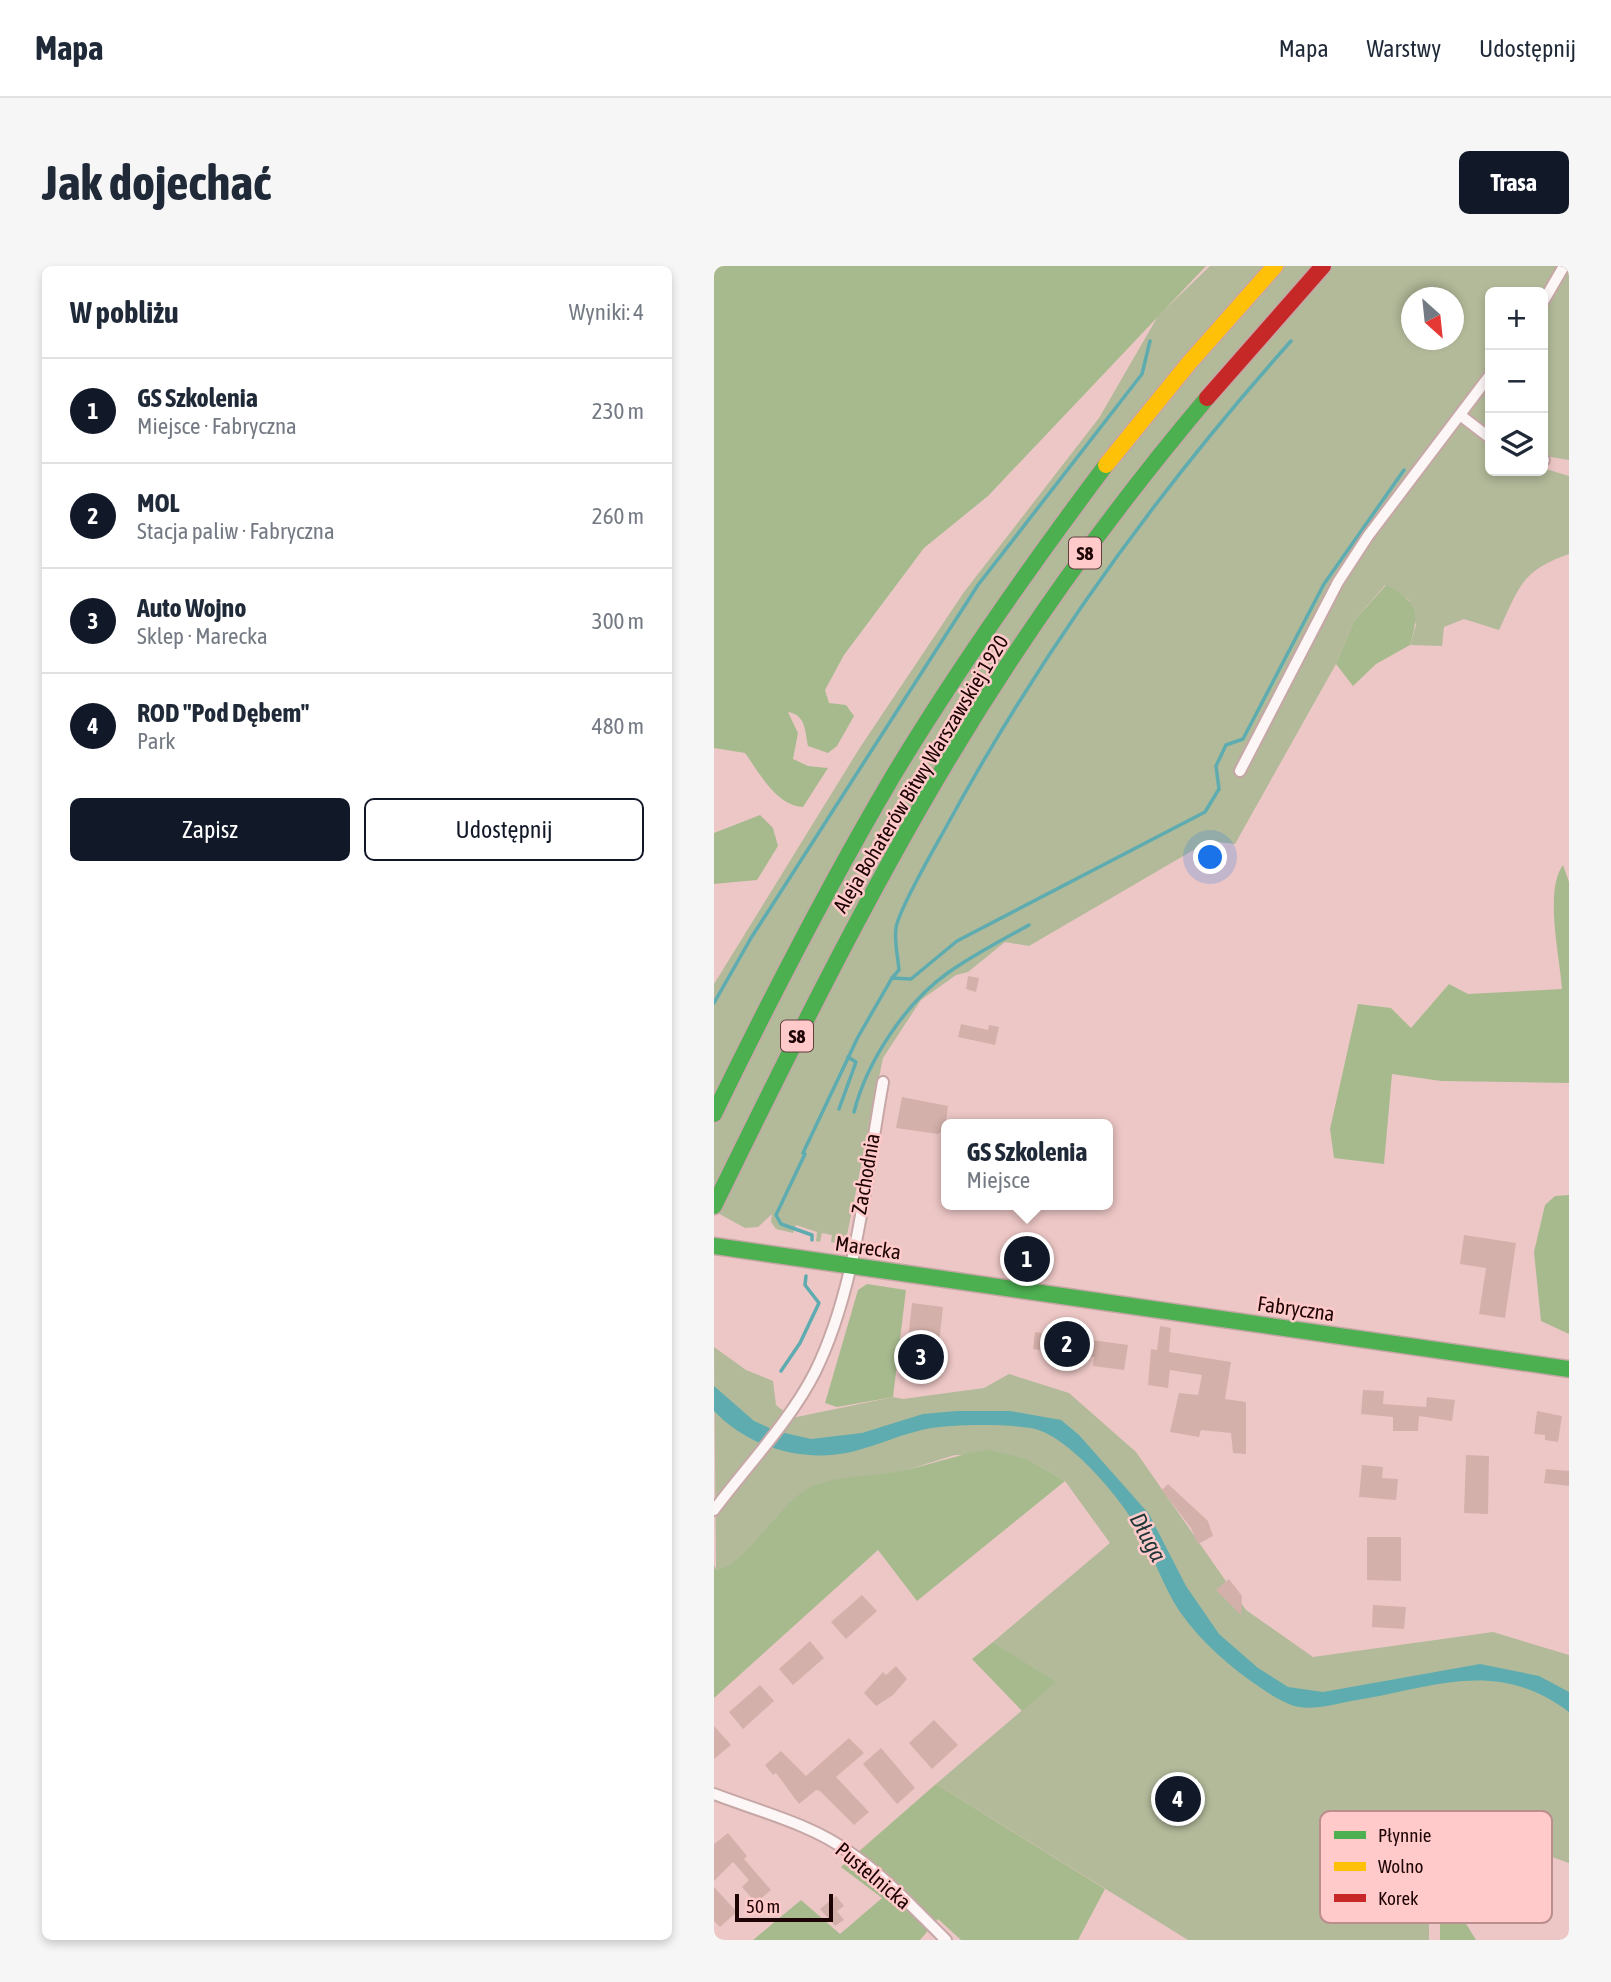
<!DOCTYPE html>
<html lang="pl">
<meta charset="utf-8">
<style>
:root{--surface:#fff;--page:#f6f6f7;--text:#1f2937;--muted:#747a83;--line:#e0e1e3;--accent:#111827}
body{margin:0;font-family:"Asap Condensed",sans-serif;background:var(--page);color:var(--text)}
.controls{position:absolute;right:21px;top:21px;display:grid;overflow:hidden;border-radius:10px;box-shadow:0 4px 10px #0003}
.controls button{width:63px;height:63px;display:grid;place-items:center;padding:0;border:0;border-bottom:2px solid var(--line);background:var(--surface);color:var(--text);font:35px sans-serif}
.compass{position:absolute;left:687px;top:21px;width:63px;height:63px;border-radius:50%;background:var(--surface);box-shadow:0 4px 10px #0003;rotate:153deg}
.scale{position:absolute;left:21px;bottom:18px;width:98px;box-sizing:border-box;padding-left:7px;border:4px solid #1d0304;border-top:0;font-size:19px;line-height:24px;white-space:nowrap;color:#1d0304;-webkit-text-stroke:5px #ffcac9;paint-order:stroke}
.you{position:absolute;left:497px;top:592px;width:24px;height:24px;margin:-18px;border:5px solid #fff;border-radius:50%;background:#1a73e8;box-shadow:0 0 0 10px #1a73e833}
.badge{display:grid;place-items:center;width:46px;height:46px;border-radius:50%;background:var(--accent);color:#fff;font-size:23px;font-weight:700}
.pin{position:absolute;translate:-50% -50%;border:4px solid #fff;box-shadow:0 2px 7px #0006}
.popup{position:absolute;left:227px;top:853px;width:172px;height:91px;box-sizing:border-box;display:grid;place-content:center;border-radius:10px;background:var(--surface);filter:drop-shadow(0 2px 5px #0005);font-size:23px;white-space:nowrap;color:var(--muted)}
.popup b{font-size:26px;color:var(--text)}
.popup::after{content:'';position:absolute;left:50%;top:100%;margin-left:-14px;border:14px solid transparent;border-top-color:var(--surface)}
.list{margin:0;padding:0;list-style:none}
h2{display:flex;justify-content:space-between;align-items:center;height:91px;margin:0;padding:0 28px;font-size:30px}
h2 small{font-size:23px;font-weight:400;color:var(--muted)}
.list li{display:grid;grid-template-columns:46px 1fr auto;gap:21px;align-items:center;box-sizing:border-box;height:105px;padding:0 28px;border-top:2px solid var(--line)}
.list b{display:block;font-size:26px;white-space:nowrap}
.list p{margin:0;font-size:23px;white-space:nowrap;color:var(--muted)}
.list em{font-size:23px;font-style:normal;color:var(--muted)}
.actions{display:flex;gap:14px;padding:21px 28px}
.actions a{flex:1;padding:16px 0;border:2px solid var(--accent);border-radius:10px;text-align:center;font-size:24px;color:var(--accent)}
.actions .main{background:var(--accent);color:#fff}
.icon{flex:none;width:38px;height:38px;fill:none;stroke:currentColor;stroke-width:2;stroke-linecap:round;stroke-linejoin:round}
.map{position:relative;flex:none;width:855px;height:1674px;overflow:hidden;border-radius:10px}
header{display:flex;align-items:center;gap:42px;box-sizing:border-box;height:98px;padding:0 35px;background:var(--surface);border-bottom:2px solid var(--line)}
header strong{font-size:33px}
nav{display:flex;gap:38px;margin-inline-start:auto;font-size:24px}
.intro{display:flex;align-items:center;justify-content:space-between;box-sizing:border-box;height:168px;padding:0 42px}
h1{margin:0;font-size:49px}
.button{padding:18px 32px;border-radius:10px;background:var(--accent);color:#fff;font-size:24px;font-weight:700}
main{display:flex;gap:42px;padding:0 42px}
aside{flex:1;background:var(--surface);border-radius:10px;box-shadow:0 4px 10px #0003}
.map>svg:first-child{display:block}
.green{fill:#b2ba9a;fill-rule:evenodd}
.forest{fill:#a7ba8e}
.water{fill:#5eacb0}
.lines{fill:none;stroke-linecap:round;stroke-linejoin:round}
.stream{stroke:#5eacb0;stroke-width:3.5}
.building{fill:#d4b0aa}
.street-casing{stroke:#c6a7a6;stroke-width:14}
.fast-casing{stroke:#c6a7a6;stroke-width:19}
.slow-casing{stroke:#c6a7a6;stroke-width:19}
.jam-casing{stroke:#c6a7a6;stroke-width:19}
.street{stroke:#fcf7f6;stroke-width:10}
.fast{stroke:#4caf50;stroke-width:16}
.slow{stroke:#ffc107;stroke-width:16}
.jam{stroke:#c62828;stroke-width:16}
.labels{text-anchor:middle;stroke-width:5;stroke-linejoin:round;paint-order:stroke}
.shield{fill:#ffcac9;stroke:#613f3f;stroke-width:2}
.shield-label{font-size:19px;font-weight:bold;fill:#1d0304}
.street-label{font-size:21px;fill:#1d0304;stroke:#ffcac9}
.water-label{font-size:23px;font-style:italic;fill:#1d3638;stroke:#ffcac9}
.key{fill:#ffcac9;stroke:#bb8e8e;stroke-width:2}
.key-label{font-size:19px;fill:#1d0304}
</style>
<header>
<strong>Mapa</strong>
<nav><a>Mapa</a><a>Warstwy</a><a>Udostępnij</a></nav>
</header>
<div class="intro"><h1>Jak dojechać</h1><a class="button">Trasa</a></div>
<main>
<aside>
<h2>W pobliżu<small>Wyniki: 4</small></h2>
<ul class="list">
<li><span class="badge">1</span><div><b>GS Szkolenia</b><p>Miejsce · Fabryczna</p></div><em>230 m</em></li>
<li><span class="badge">2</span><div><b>MOL</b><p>Stacja paliw · Fabryczna</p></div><em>260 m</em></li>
<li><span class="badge">3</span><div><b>Auto Wojno</b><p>Sklep · Marecka</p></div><em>300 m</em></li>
<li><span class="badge">4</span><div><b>ROD &quot;Pod Dębem&quot;</b><p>Park</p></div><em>480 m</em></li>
</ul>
<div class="actions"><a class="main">Zapisz</a><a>Udostępnij</a></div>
</aside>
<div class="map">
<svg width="855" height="1674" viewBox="0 0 855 1674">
<rect width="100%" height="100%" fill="#edc7c6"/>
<!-- green -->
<g class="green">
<path d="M496 0H855V194L831 190 829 197V26H776V205H829V202L855 210V288C807 305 806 320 785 364L750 353 730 361 728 380 696 379 702 359 695 334 671 319 640 355 622 398 521 578 495 575 315 680 291 676 254 706 242 709 207 734 169 792 131 979 117 976 118 969 108 967 106 976 102 975 103 966 82 959 79 967 62 963 57 956 58 948 44 961 31 962 0 945V718L145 483 250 326 385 152 444 50ZM698 32H740V74H698Z"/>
<path d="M0 1081 32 1104 59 1115 62 1139 78 1152 179 1131 189 1133 270 1122 295 1108 355 1127 422 1186 532 1344 599 1391 779 1366 855 1389V1597L715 1548V1674H474L222 1518 341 1416 279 1376 396 1277 351 1215 313 1193 241 1189 186 1206 115 1216 92 1224 27 1290 9 1304H2Z"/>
</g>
<!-- forest -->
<g class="forest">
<path d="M0 0H492L274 230 210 282 130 389 111 424 115 437 132 439 140 450 123 480 114 487 94 480C91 465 92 449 74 446L84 467 79 493 94 500 114 502 89 541C62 539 46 508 31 487L0 482Z"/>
<path d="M672 319C704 336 706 346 696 379L662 398 639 420 622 398 640 355Z"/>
<path d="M46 549 59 562 64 580 43 614 0 618V567Z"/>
<path d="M849 599 855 616V817L727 815 678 808 670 898 620 892 616 863 644 738 677 742 697 762 735 718 754 728 848 723C846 691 830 625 849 599Z"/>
<path d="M855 929V1068L827 1055 820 986 831 939 841 930Z"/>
<path d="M153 1018 192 1024 179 1131 123 1141 111 1137 144 1024Z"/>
<path d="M275 1184 313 1193 351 1215 203 1335 164 1284 0 1432V1299L2 1304C28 1302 67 1237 93 1223 119 1209 154 1211 182 1206 214 1200 243 1188 275 1184Z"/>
<path d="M279 1376 342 1416 308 1445 258 1393Z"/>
<path d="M222 1518 391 1623 364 1674H247L224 1653 206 1674H39L87 1634 126 1668 168 1632 127 1601Z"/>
<path d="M726 1637 751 1656 762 1674H726Z"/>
</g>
<!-- water -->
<path class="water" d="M0 1120 40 1155 62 1165 97 1173 148 1167 209 1148 243 1145H296L347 1154 365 1169 435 1248 472 1320 505 1368 544 1402 574 1421 609 1426 766 1398 825 1410 855 1426V1446C781 1391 720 1422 637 1435 622 1438 601 1444 585 1441 573 1439 557 1429 547 1422 517 1402 487 1376 466 1346 450 1322 440 1292 426 1266 408 1234 354 1168 317 1162 289 1158 240 1158 212 1163 188 1168 164 1179 141 1185 91 1198 35 1182 0 1145Z"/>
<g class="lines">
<!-- stream -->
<g class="stream">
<path d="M178 712 185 704C184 691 180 675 182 662 184 645 221 581 231 563 327 386 443 225 577 75"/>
<path d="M0 737 37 672 264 319 428 108 436 75"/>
<path d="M125 843 142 796 134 791"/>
<path d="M140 846C153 795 192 736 235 706 261 688 288 674 315 659"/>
<path d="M89 887 144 771 178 712 197 713 243 675 491 546 505 523 502 500 512 479 529 473 610 318 690 204"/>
<path d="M91 888 62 949 67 958 98 969V974"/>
<path d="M67 1105 86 1077 105 1037 91 1019 92 1010"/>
</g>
</g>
<!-- building -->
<g class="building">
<path d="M254 710 265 712 262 726 252 723Z"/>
<path d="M247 758 274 764 275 759 285 761 281 779 244 771Z"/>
<path d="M188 831 234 840 231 863 224 868 182 862Z"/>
<path d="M750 969 802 977 791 1052 765 1048 772 1002 746 998Z"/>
<path d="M304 986 324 989 322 1000 302 997Z"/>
<path d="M198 1037 229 1041 221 1114 190 1110Z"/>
<path d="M446 1060 457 1062 455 1086 517 1096 511 1133 532 1136V1188L519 1187 517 1167 487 1164 485 1171 456 1166 465 1127 484 1129 488 1109 456 1104 454 1122 434 1119 437 1083 443 1084Z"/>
<path d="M321 1066 414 1079 410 1104 379 1100 380 1091 319 1083Z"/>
<path d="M649 1124 670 1125 669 1138 712 1141 713 1131 741 1134 738 1155 705 1150 704 1165H679V1151L647 1148Z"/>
<path d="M823 1145 848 1150 844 1176 831 1174V1169L820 1168Z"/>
<path d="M752 1189 775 1190 774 1248 750 1247Z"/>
<path d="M648 1199 669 1201 668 1212 684 1213 682 1234 645 1231Z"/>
<path d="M832 1203 855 1205V1220L830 1217Z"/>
<path d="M454 1218 494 1255 499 1270 484 1278 477 1262 448 1224Z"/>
<path d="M653 1271H687V1315L653 1314Z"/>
<path d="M515 1313 528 1330 527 1349 502 1324Z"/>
<path d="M148 1329 163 1345 132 1373 117 1356Z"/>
<path d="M659 1339 692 1341 690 1363 658 1361Z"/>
<path d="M96 1375 110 1392 79 1419 65 1403Z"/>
<path d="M182 1400 193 1413 179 1429 162 1440 150 1427 169 1406 172 1409Z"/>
<path d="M46 1419 60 1435 29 1463 15 1446Z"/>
<path d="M220 1454 244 1479 218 1503 195 1477Z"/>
<path d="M0 1460 17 1479 0 1493Z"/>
<path d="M135 1472 150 1487 122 1511 155 1546 140 1559 106 1525 102 1524 85 1538 62 1507 59 1509 51 1499 67 1485 92 1510Z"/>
<path d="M167 1482 201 1522 183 1538 149 1498Z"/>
<path d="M14 1567 33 1590 30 1593 57 1624 42 1637 28 1621 35 1614 19 1596 0 1615V1578Z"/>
<path d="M0 1621 23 1646 6 1661 0 1655Z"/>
<path d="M122 1630 130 1640 123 1645 130 1654 121 1660 106 1643Z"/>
</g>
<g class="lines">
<defs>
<g id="street">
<path d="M829 36 850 0"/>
<path d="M746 149 776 172"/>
<path d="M829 193 830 194"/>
<path d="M526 505 624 316 654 270 776 109"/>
<path d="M0 1244C32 1201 77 1154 101 1106 143 1021 152 909 169 816"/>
<path d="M0 1528C44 1545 97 1558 135 1586 171 1610 201 1644 232 1674"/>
</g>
<g id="fast">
<path d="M0 848C56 733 114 620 179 510 244 402 317 299 392 199"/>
<path d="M0 940C74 789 148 638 234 494 310 366 397 246 493 132"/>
<path d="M0 980 855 1103"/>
</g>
<path id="slow" d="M392 199 475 97 561 0"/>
<path id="jam" d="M493 132 609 0"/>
</defs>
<!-- street casing -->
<use href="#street" class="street-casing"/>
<!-- fast casing -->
<use href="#fast" class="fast-casing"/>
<!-- slow casing -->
<use href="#slow" class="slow-casing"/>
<!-- jam casing -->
<use href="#jam" class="jam-casing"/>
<!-- street -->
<use href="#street" class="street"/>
<!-- fast -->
<use href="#fast" class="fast"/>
<!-- slow -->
<use href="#slow" class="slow"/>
<!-- jam -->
<use href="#jam" class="jam"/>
</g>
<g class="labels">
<!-- shield labels -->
<g class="shield">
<rect x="355" y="271.5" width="32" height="31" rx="5"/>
<rect x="67" y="754.5" width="32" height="31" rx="5"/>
</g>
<g class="shield-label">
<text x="371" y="294">S8</text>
<text x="83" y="777">S8</text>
</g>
<!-- street labels -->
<g class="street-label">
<text transform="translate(207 508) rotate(-59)" y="7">Aleja Bohaterów Bitwy Warszawskiej 1920</text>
<text transform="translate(152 908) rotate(-80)" y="7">Zachodnia</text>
<text transform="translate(154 982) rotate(8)" y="7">Marecka</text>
<text transform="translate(582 1043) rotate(8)" y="7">Fabryczna</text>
<text transform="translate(159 1610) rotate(40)" y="7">Pustelnicka</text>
</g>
<!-- water labels -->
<g class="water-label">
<text transform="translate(434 1271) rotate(62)" y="8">Długa</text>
</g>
</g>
<!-- legend -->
<rect x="606" y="1545" width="232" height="112" rx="10" class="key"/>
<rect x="620" y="1565" width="32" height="8" fill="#4caf50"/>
<rect x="620" y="1596" width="32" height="9" fill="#ffc107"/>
<rect x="620" y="1628" width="32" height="8" fill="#c62828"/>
<g class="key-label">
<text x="664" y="1576">Płynnie</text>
<text x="664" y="1607">Wolno</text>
<text x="664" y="1639">Korek</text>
</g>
</svg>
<div class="controls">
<button>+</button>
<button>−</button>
<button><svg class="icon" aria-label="layers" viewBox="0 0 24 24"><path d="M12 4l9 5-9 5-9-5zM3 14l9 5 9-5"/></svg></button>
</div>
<svg class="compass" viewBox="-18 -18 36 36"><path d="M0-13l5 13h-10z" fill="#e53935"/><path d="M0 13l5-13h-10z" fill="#747a83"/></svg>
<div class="scale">50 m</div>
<div class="you"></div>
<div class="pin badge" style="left:313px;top:993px">1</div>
<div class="popup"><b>GS Szkolenia</b>Miejsce</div>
<div class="pin badge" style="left:353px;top:1078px">2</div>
<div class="pin badge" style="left:207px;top:1091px">3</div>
<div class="pin badge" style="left:464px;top:1533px">4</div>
</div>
</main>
